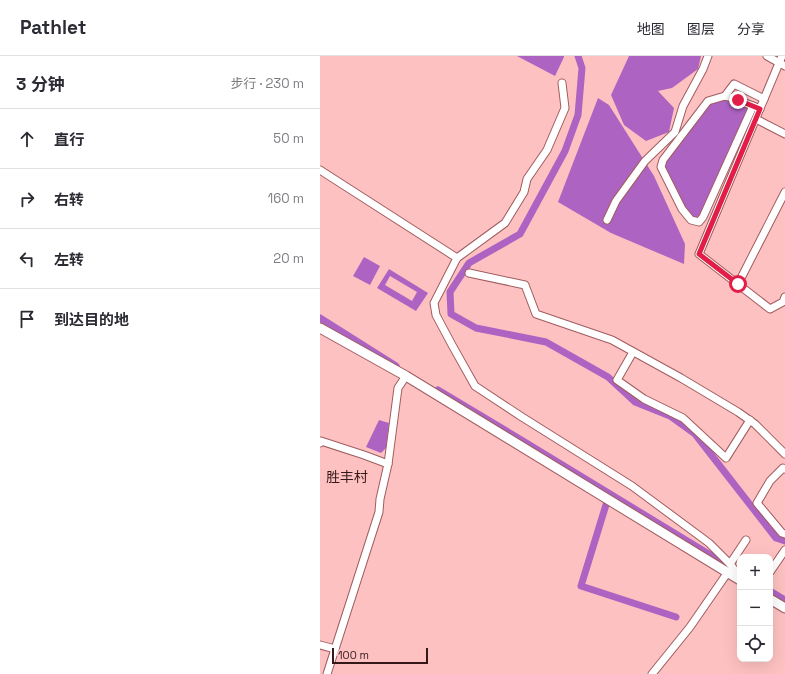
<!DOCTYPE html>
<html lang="zh">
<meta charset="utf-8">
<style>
:root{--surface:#fff;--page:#f7f7f7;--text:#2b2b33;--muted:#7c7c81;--line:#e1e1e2}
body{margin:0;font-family:"Space Grotesk","Noto Sans SC",sans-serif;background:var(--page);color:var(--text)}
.controls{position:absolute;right:12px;bottom:12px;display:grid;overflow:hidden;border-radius:8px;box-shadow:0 4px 16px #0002}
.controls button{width:36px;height:36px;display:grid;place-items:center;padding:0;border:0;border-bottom:1px solid var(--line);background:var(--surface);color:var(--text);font:20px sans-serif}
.scale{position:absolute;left:12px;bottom:10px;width:96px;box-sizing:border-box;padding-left:4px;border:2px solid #35191a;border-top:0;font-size:11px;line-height:14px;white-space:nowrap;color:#35191a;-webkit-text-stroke:3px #fec1c1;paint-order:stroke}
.stop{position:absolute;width:12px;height:12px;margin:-9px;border:3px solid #e11d48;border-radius:50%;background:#fff}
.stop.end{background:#e11d48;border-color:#fff;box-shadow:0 1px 4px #0008}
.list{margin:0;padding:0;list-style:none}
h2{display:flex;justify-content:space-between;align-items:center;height:52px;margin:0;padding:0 16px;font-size:17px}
h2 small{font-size:13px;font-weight:400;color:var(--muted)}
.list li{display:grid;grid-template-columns:26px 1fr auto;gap:12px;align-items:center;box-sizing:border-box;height:60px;padding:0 16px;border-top:1px solid var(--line)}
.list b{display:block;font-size:15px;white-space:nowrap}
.list em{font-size:13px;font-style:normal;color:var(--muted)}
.icon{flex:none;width:22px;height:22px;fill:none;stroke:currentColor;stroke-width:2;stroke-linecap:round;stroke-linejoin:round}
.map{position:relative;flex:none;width:465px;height:618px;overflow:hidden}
header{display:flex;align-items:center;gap:24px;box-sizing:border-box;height:56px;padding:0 20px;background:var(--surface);border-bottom:1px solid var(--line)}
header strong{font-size:19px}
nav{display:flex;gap:22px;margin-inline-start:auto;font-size:14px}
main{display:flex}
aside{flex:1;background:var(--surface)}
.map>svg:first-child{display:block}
.water{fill:#ad63c2;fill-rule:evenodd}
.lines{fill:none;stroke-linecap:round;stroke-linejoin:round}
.canal{stroke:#ad63c2;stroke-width:7}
.minor-casing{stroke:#a05c5e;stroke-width:9}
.tertiary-casing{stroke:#a05c5e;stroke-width:11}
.minor{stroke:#fff;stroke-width:7}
.tertiary{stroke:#fff;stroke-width:9}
.route{stroke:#e11d48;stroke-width:5}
.labels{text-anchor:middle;stroke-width:4;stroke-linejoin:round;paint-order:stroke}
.quarter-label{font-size:14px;fill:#35191a;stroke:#fec1c1}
</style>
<header>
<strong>Pathlet</strong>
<nav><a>地图</a><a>图层</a><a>分享</a></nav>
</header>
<main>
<aside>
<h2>3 分钟<small>步行 · 230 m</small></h2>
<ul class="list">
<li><svg class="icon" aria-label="ahead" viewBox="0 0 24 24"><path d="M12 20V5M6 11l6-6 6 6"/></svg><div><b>直行</b></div><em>50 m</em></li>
<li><svg class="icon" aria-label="right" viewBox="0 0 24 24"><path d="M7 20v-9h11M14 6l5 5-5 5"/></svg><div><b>右转</b></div><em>160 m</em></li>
<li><svg class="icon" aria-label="left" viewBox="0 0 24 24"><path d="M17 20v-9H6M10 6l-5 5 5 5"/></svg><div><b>左转</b></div><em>20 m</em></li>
<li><svg class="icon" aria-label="arrive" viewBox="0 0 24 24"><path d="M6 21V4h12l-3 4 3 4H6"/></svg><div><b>到达目的地</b></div></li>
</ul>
</aside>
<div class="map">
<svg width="465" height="618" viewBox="0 0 465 618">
<rect width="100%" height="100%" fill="#fec1c1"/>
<!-- water -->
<g class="water">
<path d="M197 0H244V1L235 20Z"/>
<path d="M309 0H381L378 13 352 32 338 35 354 52 349 76 326 85 304 69 291 39Z"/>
<path d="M278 42 289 49 334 120 365 188 364 208 291 177 238 146Z"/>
<path d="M401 42 430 51 381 162 375 163 365 154 343 109 391 45Z"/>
<path d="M44 201 60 210 50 229 33 220Z"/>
<path d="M69 213 108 237 96 255 57 232ZM70 220 97 236 92 245 65 229Z"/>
<path d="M59 364 69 367 66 392 61 397 46 391Z"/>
</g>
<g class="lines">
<!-- canal -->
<g class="canal">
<path d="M258 0 262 12 258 59 245 95 200 178 149 207 130 236 131 258 156 272 226 286 288 321 315 346 350 360 375 378 456 482 465 485"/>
<path d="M0 262 76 310"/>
<path d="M118 334 203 385 410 511"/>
<path d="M289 439 261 530 356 561"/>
<path d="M450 535 465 544"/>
</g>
<defs>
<g id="minor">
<path d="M447 0 465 10"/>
<path d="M462 0 379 198 450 253 463 246 465 241"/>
<path d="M242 27 245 52 227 94 207 123 204 136 185 167 137 202 114 247 116 259 132 289 155 330 202 361 312 430 389 487 410 508 426 484"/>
<path d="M405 40 409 41 433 50"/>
<path d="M440 53 433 50 383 161 379 166 371 164 362 153 341 111 343 104 388 45 405 40 414 28 444 43"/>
<path d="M436 63 465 78"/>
<path d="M0 114 137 202"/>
<path d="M287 164 296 145 325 105 355 76 363 50 383 13 388 0"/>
<path d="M149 217 205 229 216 258 292 284 361 322 418 356 435 368 465 398"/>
<path d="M418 228 465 136"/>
<path d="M313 296 297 324 324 343 363 362 406 402 430 364"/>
<path d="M0 387 1 385 44 399 68 408"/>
<path d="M465 413 463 412 450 425 437 447 462 477 465 478"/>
<path d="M410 508 420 521"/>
<path d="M450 516 465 494"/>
<path d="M0 589 15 593"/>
<path d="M7 618 59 456 60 443 68 408 78 332 86 320"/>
<path d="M332 618 370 571 408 516"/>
</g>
<g id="tertiary">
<path d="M0 272 86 320 420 524"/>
<path d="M450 543 465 552"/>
</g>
</defs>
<!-- minor casing -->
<use href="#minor" class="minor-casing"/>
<!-- tertiary casing -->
<use href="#tertiary" class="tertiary-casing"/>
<!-- minor -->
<use href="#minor" class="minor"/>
<!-- tertiary -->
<use href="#tertiary" class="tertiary"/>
</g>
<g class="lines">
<!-- route -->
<path class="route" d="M418 228 379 198 440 53 418 44"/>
</g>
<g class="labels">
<!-- quarter labels -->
<g class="quarter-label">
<text x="27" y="426">胜丰村</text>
</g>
</g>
</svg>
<div class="controls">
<button>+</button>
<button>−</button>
<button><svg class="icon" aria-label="locate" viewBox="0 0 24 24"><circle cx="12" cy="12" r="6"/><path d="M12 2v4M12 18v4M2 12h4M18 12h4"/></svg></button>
</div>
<div class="scale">100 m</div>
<div class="stop" style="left:418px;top:228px"></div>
<div class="stop end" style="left:418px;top:44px"></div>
</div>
</main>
